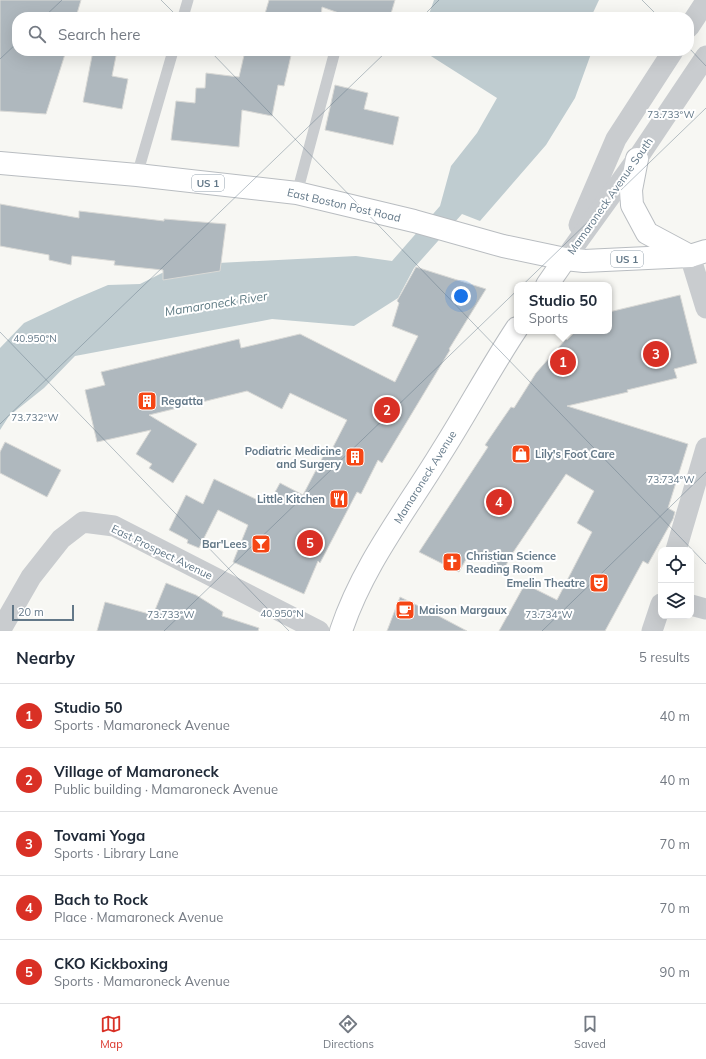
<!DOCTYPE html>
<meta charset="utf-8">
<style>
:root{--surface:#fff;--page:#f6f6f7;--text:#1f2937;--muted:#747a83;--line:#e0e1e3;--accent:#d93025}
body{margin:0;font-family:Mulish,sans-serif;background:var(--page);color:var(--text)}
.controls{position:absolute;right:12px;bottom:12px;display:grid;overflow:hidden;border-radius:8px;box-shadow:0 4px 16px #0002}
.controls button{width:36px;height:36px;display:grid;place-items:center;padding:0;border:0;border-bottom:1px solid var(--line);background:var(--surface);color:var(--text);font:20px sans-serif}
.scale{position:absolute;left:12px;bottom:10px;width:62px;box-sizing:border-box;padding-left:4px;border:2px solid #637888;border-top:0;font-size:11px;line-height:14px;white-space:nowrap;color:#637888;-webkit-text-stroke:3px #fff;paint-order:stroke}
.you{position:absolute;left:461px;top:296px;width:14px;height:14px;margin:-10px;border:3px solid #fff;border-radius:50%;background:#1a73e8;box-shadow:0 0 0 6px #1a73e833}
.badge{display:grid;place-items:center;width:26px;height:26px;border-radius:50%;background:var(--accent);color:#fff;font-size:13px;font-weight:700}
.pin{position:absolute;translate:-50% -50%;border:2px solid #fff;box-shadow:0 1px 4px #0006}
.popup{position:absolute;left:514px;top:282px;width:98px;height:52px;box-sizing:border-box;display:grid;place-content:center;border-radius:8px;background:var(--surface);filter:drop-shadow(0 1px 3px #0005);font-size:13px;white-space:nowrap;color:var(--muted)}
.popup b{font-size:15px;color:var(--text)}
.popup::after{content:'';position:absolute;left:50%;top:100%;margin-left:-8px;border:8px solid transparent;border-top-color:var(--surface)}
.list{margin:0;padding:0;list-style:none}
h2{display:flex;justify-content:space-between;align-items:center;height:52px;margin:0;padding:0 16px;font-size:17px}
h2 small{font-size:13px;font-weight:400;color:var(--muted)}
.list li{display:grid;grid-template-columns:26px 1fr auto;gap:12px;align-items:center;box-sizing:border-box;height:64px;padding:0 16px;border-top:1px solid var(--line)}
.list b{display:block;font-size:15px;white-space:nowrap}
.list p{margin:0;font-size:13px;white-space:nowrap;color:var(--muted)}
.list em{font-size:13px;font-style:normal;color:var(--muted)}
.icon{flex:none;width:22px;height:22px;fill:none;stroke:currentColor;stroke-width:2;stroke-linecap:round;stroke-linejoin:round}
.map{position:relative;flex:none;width:706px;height:631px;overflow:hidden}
.search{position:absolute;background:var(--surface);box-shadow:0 4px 16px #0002;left:12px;right:12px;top:12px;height:44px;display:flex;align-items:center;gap:10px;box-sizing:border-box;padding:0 14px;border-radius:16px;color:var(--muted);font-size:15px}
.sheet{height:372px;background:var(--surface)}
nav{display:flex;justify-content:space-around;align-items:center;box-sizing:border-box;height:56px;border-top:1px solid var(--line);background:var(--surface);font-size:11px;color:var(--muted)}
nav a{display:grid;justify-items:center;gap:2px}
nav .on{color:var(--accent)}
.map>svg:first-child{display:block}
.water{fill:#bfccd0}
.building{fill:#afb8be;stroke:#d9d9d6}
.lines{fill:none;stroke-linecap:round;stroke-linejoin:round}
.primary-casing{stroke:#b9bdc1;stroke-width:24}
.lane{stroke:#c9cccf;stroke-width:11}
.street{stroke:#c9cccf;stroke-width:21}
.primary{stroke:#fff;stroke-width:22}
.ticks{fill:none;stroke:#637888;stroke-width:1;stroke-opacity:0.45}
.labels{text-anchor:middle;stroke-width:4;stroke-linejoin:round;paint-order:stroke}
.shield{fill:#fff;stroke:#92a0ac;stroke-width:1}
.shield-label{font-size:10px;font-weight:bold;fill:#637888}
.street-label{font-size:11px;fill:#637888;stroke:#fff}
.poi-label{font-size:11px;font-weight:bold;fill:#637888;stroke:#fff;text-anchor:start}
.water-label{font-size:12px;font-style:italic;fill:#5f7b84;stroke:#fff}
.ticks-label{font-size:10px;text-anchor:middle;fill:#637888;stroke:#fff;stroke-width:4;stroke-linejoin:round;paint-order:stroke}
</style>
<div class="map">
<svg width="706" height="631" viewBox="0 0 706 631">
<rect width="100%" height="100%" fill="#f7f7f3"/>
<!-- water -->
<g class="water">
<path d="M434 0H599L591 17H428Z"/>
<path d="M423 51H592L575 98 546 145 480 221 462 214 414 268 398 298 354 326 272 319 75 356 44 388 9 416 0 430V348L24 323 75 299 108 285 140 284 162 273 218 263 356 256 392 261 440 206 451 166 477 133 497 98Z"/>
</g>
<!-- building -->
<g class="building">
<path d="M0 0H81L76 17H17V51H66L46 114 0 111Z"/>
<path d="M269 0H395L390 17H350L322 7 321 17H264Z"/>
<path d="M93 51H117L112 76 128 79 122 109 83 102Z"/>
<path d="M245 51H292L284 86 278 85 272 116 242 110 239 147 171 140 176 101 195 103 196 88H205L206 73 239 77Z"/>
<path d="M335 85 368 93 364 109 399 117 393 145 325 130Z"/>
<path d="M0 204 79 218V211L164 221V219L226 224 220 271 163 280V270L114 265 115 261 72 256 71 265 49 260V255L0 246Z"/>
<path d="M416 267 486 289 449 349 450 350 382 463 378 460 361 494 357 492 320 563 318 561 304 594 233 562 248 525 218 510 199 548 187 543 188 540 169 530 186 495 203 504 214 479 268 505 280 483 303 495 327 449 331 451 347 420 290 393 282 409 247 391 149 415 197 444 173 483 149 468 152 464 136 454 151 430 97 442 85 390 105 385 101 372 239 339 241 348 300 334 395 382 418 336 392 326 399 303 397 301Z"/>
<path d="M680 295 697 363 674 369 677 378 627 390 628 392 567 406 688 444 668 508 675 512 673 519 648 564 643 561 605 631H499L525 584 557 600 592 532 577 523 594 491 566 474 512 554 504 569 470 552 459 572 419 552 488 447 485 445 502 420 511 407 514 408 536 373 566 339 567 340 576 331H609V312Z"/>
<path d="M5 442 61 470 47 497 0 473V452Z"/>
<path d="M166 583 196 595 223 612 222 616 259 628 258 631H97L105 602 153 615Z"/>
<path d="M400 597 431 612 467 631H387Z"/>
</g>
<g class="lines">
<defs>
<g id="primary">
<path d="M637 159 631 190 632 205 647 233 690 256"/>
<path d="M0 163 137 175 297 193 414 221 503 246 565 259 584 261 690 256 706 251"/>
<path d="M547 285 565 259"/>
<path d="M341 631C362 567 404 513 439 456 466 414 489 370 517 328"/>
</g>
</defs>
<!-- primary casing -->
<use href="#primary" class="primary-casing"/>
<!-- lane -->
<g class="lane">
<path d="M183 17 188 0"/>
<path d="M137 175 173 51"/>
<path d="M297 193 335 51"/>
</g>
<!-- street -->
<g class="street">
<path d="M689 27 706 1"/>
<path d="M579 225 616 139 673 51"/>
<path d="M690 256 706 308"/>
<path d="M565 259 637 159 706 56"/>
<path d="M676 550 706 448"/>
<path d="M691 605 706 609"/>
<path d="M0 631 31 577 61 539 83 522 114 526 319 631"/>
<path d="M652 631 661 604"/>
</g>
<!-- primary -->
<use href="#primary" class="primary"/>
</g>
<!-- ticks -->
<path class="ticks" d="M161 0 178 17M642 0 659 17M44 17 62 0M422 17 439 0M689 48 706 66M210 51 706 564M0 59 17 43M0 332 289 631M0 424 387 51M164 631 706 108M542 631 706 472"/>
<!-- icons -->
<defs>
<symbol id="building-square" viewBox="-11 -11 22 22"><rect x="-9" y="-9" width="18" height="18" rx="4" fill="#f54615" stroke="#fff"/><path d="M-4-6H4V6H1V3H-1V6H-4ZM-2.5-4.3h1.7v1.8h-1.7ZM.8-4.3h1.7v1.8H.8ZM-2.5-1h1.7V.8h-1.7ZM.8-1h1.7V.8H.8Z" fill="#fff"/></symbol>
<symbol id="shop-square" viewBox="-11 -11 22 22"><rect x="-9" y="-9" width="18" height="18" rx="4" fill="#f54615" stroke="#fff"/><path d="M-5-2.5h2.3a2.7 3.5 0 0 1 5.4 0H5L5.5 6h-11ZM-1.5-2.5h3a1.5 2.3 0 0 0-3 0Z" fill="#fff"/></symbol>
<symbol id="restaurant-square" viewBox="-11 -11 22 22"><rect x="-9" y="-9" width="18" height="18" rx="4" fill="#f54615" stroke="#fff"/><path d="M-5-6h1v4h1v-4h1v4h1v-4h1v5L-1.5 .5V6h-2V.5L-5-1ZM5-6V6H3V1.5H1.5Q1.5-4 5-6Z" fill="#fff"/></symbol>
<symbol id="bar-square" viewBox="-11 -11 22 22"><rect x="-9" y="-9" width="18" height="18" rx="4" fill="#f54615" stroke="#fff"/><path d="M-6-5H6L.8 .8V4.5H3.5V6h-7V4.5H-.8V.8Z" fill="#fff"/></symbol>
<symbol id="church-square" viewBox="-11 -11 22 22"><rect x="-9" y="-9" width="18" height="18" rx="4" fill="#f54615" stroke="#fff"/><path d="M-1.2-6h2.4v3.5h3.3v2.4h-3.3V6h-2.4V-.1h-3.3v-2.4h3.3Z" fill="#fff"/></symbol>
<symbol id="theatre-square" viewBox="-11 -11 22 22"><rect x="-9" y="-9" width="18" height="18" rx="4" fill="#f54615" stroke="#fff"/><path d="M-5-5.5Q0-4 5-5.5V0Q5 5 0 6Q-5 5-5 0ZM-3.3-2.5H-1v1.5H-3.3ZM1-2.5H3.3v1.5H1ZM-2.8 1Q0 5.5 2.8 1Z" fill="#fff"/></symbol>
<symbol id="cafe-square" viewBox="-11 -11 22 22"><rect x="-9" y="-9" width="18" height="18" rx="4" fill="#f54615" stroke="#fff"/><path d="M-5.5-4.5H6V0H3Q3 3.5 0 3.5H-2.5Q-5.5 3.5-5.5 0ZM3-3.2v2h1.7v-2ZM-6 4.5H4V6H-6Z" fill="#fff"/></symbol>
</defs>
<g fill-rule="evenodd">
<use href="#building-square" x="136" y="390" width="22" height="22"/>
<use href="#shop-square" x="510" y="443" width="22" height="22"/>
<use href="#building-square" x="344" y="446" width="22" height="22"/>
<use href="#restaurant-square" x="328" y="488" width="22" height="22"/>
<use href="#bar-square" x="250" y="533" width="22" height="22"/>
<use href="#church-square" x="441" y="551" width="22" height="22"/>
<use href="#theatre-square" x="588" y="572" width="22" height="22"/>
<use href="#cafe-square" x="394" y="599" width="22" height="22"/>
</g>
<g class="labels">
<!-- shield labels -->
<g class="shield">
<rect x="192" y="175" width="32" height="16" rx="3"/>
<rect x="611" y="251" width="32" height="16" rx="3"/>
</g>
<g class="shield-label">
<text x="208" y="187">US 1</text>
<text x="627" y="263">US 1</text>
</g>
<!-- street labels -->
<g class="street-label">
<text transform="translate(610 196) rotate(-55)" y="4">Mamaroneck Avenue South</text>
<text transform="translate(344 205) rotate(13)" y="4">East Boston Post Road</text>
<text transform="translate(425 477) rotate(-58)" y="4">Mamaroneck Avenue</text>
<text transform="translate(162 552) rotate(26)" y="4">East Prospect Avenue</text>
</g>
<!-- poi labels -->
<g class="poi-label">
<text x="161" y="405">Regatta</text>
<text x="341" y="455" text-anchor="end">Podiatric Medicine<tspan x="341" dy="13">and Surgery</tspan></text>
<text x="535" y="458">Lily's Foot Care</text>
<text x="325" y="503" text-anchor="end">Little Kitchen</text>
<text x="247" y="548" text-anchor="end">Bar'Lees</text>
<text x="466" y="560">Christian Science<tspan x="466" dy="13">Reading Room</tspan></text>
<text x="585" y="587" text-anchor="end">Emelin Theatre</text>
<text x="419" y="614">Maison Margaux</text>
</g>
<!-- water labels -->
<g class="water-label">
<text transform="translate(216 304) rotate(-9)" y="4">Mamaroneck River</text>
</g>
</g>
<g class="ticks-label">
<text x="671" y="118">73.733°W</text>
<text x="35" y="342">40.950°N</text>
<text x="35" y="421">73.732°W</text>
<text x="671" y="483">73.734°W</text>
<text x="282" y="617">40.950°N</text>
<text x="171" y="618">73.733°W</text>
<text x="549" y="618">73.734°W</text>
</g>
</svg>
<div class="controls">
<button><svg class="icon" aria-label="locate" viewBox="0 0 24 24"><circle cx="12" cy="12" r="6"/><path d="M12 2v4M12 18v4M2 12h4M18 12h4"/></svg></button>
<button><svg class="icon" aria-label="layers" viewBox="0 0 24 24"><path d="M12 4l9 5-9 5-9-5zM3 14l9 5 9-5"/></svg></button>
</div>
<div class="scale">20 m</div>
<div class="you"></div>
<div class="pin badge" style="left:563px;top:362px">1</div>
<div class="popup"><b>Studio 50</b>Sports</div>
<div class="pin badge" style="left:387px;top:410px">2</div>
<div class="pin badge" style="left:656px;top:354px">3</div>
<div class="pin badge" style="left:499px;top:502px">4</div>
<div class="pin badge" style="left:310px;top:543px">5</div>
<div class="search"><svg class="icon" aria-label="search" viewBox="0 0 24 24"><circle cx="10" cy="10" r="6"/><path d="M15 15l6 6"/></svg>Search here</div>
</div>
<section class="sheet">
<h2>Nearby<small>5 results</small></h2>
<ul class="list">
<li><span class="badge">1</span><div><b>Studio 50</b><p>Sports · Mamaroneck Avenue</p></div><em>40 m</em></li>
<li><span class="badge">2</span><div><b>Village of Mamaroneck</b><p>Public building · Mamaroneck Avenue</p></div><em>40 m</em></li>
<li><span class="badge">3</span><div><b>Tovami Yoga</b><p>Sports · Library Lane</p></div><em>70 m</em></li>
<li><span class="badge">4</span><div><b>Bach to Rock</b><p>Place · Mamaroneck Avenue</p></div><em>70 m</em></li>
<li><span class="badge">5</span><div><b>CKO Kickboxing</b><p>Sports · Mamaroneck Avenue</p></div><em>90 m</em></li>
</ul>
</section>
<nav>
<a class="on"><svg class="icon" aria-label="map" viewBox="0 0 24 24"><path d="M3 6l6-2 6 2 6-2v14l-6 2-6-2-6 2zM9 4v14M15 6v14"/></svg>Map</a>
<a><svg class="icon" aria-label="directions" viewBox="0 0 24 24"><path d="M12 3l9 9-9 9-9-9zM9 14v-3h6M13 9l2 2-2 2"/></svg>Directions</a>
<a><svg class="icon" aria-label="saved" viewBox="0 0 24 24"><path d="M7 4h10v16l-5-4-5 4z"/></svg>Saved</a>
</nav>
